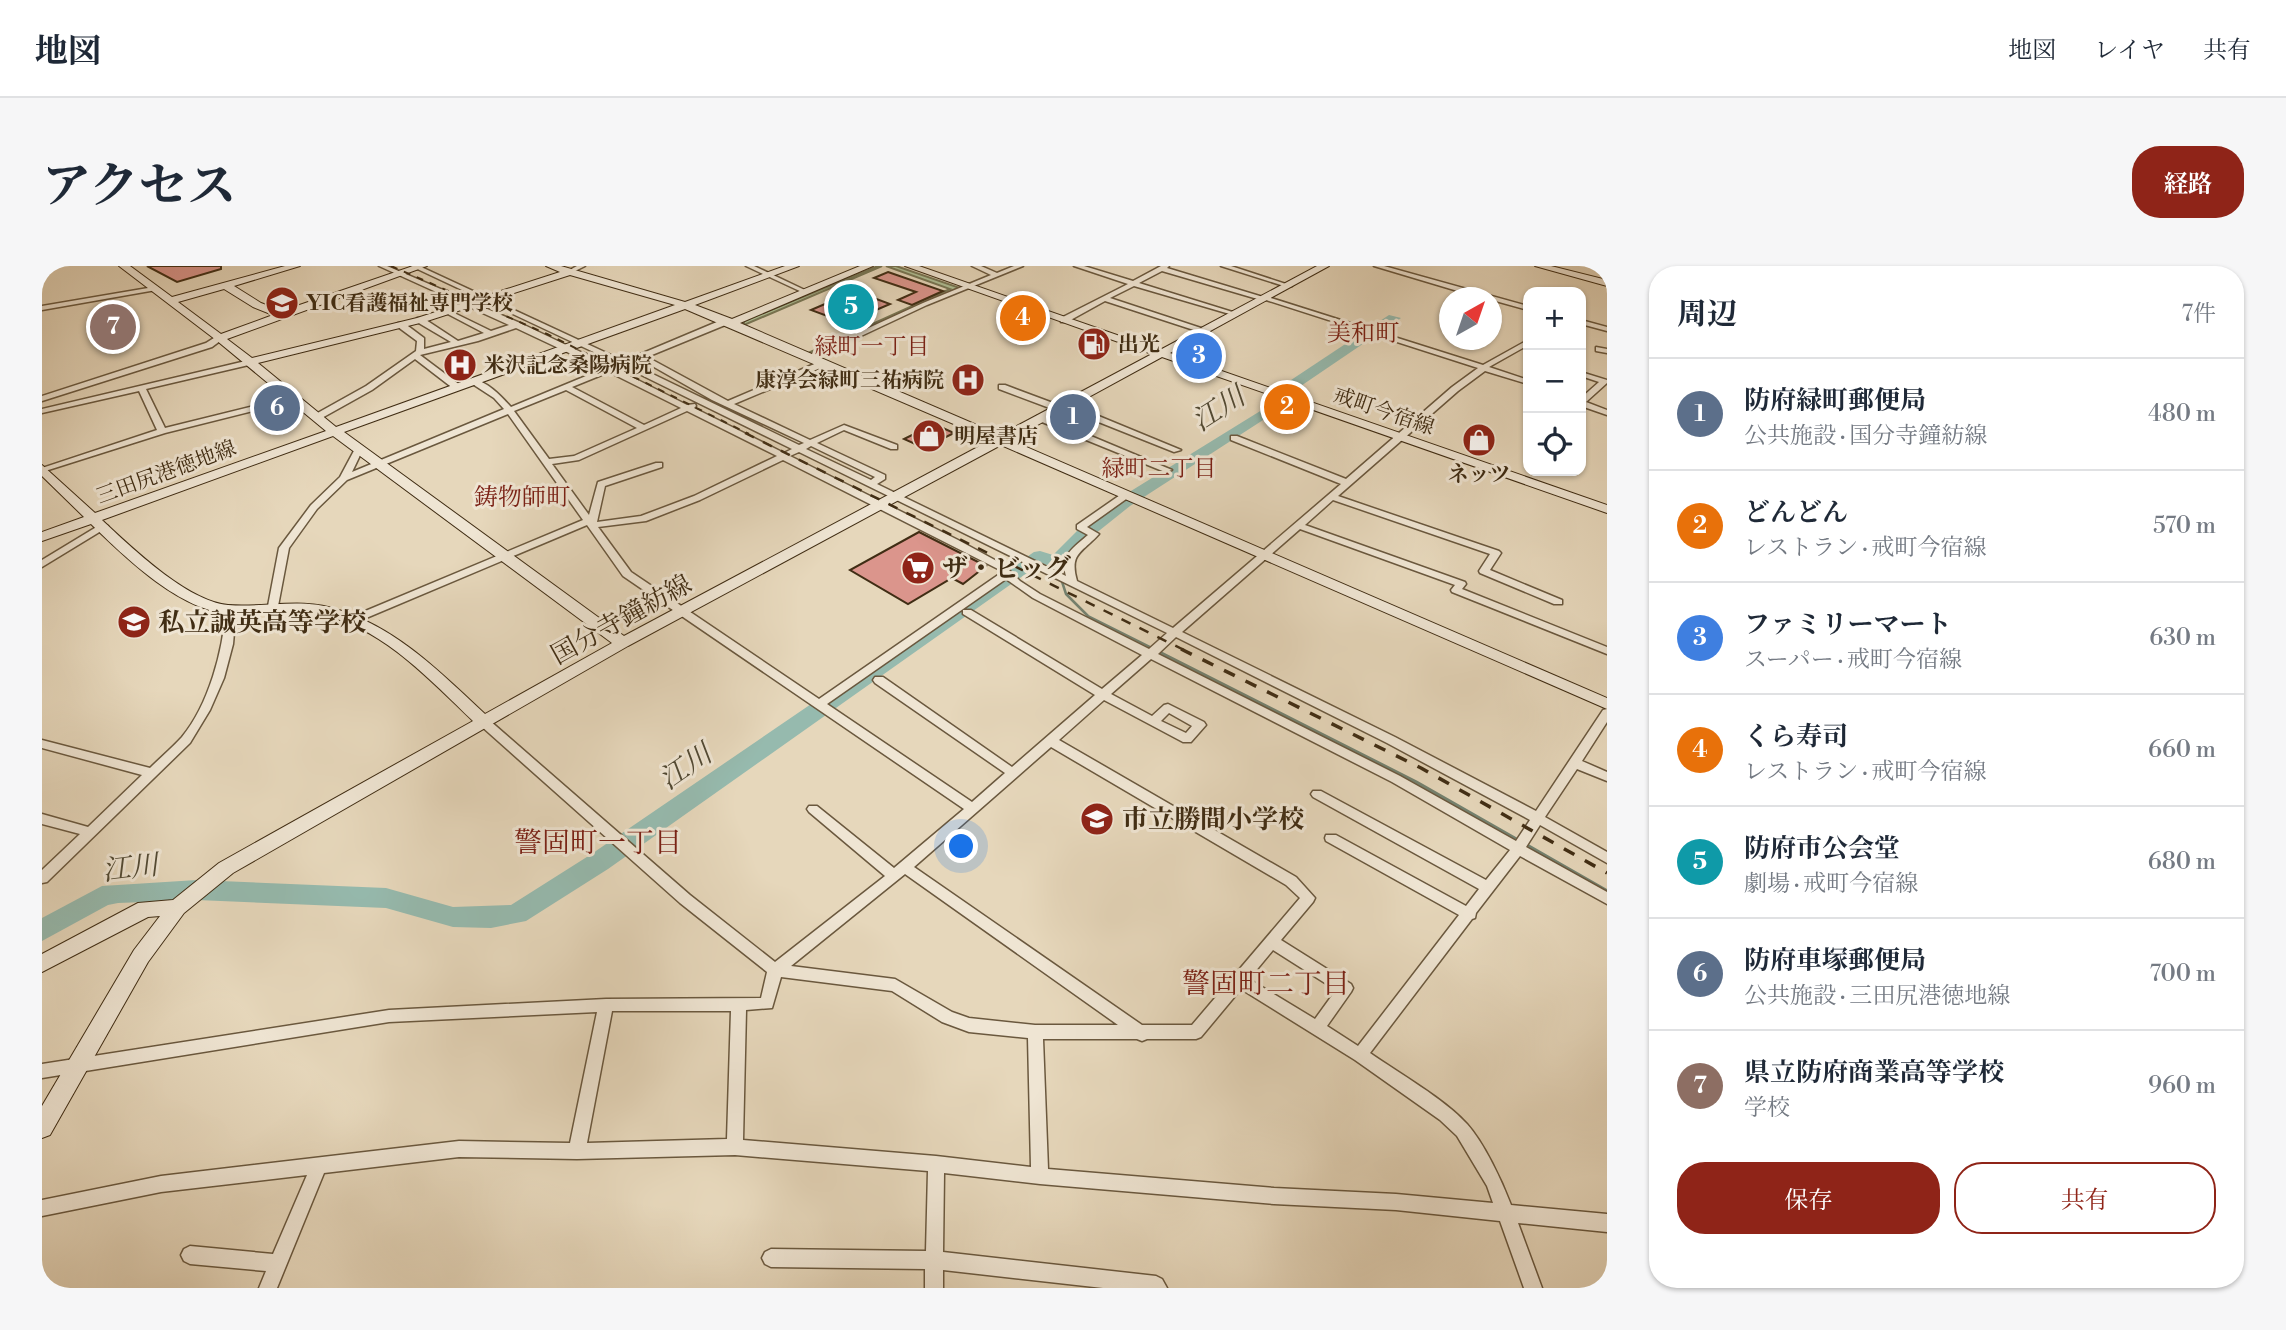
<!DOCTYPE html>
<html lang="ja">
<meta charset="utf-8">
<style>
:root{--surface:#fff;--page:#f6f6f7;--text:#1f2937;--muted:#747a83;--line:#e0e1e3;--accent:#8f2418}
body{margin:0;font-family:"Libre Bodoni","Noto Serif JP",serif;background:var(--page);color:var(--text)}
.controls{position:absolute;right:21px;top:21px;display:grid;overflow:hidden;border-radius:14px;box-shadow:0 2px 5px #0004}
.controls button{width:63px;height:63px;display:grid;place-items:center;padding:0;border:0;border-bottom:2px solid var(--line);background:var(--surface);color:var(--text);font:35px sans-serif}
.compass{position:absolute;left:1397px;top:21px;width:63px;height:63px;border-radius:50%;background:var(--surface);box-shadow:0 2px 5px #0004;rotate:40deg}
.you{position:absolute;left:920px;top:581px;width:24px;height:24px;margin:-18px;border:5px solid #fff;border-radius:50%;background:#1a73e8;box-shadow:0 0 0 10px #1a73e833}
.badge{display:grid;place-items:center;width:46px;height:46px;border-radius:50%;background:var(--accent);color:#fff;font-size:23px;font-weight:700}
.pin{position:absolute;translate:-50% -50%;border:4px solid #fff;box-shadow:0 2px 7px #0006}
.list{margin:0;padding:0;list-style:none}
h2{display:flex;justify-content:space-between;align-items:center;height:91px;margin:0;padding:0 28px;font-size:30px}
h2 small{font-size:23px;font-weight:400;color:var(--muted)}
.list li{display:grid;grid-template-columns:46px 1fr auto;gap:21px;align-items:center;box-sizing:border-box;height:112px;padding:0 28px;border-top:2px solid var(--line)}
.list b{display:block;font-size:26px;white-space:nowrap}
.list p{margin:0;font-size:23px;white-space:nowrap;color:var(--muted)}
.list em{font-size:23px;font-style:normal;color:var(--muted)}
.actions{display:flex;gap:14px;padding:21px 28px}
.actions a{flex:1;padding:16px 0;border:2px solid var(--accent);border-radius:28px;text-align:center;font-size:24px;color:var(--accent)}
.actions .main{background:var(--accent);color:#fff}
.icon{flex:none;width:38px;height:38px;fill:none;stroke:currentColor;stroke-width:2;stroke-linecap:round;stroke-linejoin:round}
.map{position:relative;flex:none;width:1565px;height:1022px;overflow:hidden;border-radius:28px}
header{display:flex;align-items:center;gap:42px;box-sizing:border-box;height:98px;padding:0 35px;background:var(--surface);border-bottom:2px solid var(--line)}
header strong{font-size:33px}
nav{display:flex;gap:38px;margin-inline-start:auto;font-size:24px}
.intro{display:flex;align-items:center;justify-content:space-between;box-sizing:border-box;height:168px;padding:0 42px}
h1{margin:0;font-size:49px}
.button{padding:18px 32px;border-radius:28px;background:var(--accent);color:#fff;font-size:24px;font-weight:700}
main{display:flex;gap:42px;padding:0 42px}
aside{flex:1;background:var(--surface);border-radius:28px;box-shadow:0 2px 5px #0004}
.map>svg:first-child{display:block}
.green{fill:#aebf95;stroke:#777654;stroke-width:2}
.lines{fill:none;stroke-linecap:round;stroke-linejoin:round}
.stream-far1{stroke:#748270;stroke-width:2.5}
.stream{stroke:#748270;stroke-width:3.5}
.river{fill:#96baae;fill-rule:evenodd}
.building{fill:#db958c;stroke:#402d14;stroke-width:2}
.street-casing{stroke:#6a583e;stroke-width:3}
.secondary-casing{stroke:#402d14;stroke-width:2}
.street{fill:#efe5d3;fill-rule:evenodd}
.secondary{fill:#efe5d3;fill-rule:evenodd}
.rail-far2{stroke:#402d14;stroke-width:2;stroke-dasharray:7 7;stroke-linecap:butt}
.rail-far1{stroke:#402d14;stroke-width:2.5;stroke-dasharray:10 10;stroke-linecap:butt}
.rail{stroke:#402d14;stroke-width:3.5;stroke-dasharray:12 12;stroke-linecap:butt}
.labels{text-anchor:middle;stroke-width:6;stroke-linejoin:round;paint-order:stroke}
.far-poi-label{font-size:21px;font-weight:bold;fill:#402d14;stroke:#efe5d3;text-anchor:start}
.far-street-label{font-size:21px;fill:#402d14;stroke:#efe5d3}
.far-neighbourhood-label{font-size:23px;fill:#7a1f14;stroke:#efe5d3}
.far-quarter-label{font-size:24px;fill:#7a1f14;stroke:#efe5d3}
.poi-label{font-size:26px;font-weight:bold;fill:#402d14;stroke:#efe5d3;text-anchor:start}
.street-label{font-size:26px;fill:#402d14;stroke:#efe5d3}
.water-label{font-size:28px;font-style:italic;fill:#514933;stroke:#efe5d3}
.neighbourhood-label{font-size:28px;fill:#7a1f14;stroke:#efe5d3}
</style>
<header>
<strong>地図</strong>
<nav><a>地図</a><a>レイヤ</a><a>共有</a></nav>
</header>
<div class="intro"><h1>アクセス</h1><a class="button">経路</a></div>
<main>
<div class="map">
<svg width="1565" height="1022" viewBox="0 0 1565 1022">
<rect width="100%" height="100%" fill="#e6d7bb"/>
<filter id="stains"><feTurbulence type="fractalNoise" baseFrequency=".00286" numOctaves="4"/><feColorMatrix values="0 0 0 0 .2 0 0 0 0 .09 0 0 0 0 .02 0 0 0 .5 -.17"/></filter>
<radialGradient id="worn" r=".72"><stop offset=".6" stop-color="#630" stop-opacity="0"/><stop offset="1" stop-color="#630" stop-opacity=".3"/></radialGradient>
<!-- green -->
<g class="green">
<path d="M836 0H840L702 59V55Z"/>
<path d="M844 0H854L918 22 770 88H764L908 23Z"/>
</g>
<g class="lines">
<!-- stream-far1 -->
<path class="stream-far1" d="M1014 297 1024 328 1046 350 1114 384"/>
<!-- stream -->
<path class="stream" d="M1111 383 1374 516 1565 625"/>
<!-- river -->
<g class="river">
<path d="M1347 49 1359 52 1247 128H1237V122Z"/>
<path d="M1241 131 1246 132V138L1088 240 1033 284 1020 301 1014 302 999 297 566 603 484 655 449 662 411 661 344 642 155 634 76 637 66 639 0 675V652L60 620 155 614 344 622 411 641 469 639 548 589 992 286 998 285 1011 289 1044 256 1076 233Z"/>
</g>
</g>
<!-- building -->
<g class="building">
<path d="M105 0H179V3L135 16Z"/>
<path d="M846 6 901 25 870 39 856 34 874 26 832 12Z"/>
<path d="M813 25 848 38 804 57 769 44Z"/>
<path d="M892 158 912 167 882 182 862 173Z"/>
<path d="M877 266 944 300 921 318 910 312 866 338 808 304Z"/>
</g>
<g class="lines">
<defs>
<g id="street">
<path d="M337 0H345L478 57 568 100 575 97 369 0H377L582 95 682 53H688V57L605 91 686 135 777 96H783V100L692 138 768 174 802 159 855 179V183H849L802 164 775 177 843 209V213L835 218 1024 310C1018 289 1032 281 1046 269L1035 263V259L1081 227H1087V231L1045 261 1057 268C1040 287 1027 287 1035 315L1131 362 1299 218 1189 174V170H1195L1304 213 1410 121 1436 102 1224 34H1219L1120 5 1097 17 1197 48 1191 49 1092 20 1068 32 1168 65 1161 67 1063 35 1025 56H1019V52L1086 18 1032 0H1042L1091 15 1119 0H1127L1125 2 1221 31H1226L1441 99 1486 74V79L1447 101 1486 114V118L1443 105 1416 125 1296 230 1457 285 1459 287 1448 304 1520 334V338H1512L1438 307 1437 305 1448 288 1291 234 1263 259 1423 316 1424 318 1420 323 1565 381V388L1410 326 1409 324 1413 319 1258 263 1140 366 1353 471 1494 545 1561 444 1565 443V456L1540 495 1565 506V515L1535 503 1503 551 1565 586V597L1498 559 1484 581 1565 626V638L1478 590 1434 647 1433 652 1430 653 1328 787C1358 808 1401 832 1425 858 1442 877 1460 915 1469 939L1565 948V966L1476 957 1500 1022H1482L1458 955 1354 944 1232 938 998 918 902 907 901 986 1114 1010 1120 1013 1125 1022H1061L901 1004V1022H883V1003L729 1001 723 998 720 992 723 986 729 983 884 985 886 905 693 889 535 893 417 891 282 907 235 1022H217L224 1005 148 998 142 995 139 989 142 983 148 980 231 988 265 909 119 926 0 950V934L119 910 417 875 528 877 555 746 347 756 0 812V798L347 744 564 733 719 732 725 706 638 637 439 460 437 457 439 454H447L648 629 733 696 843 610 767 546 765 543 767 540H775L852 602 922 543 581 310 545 259 317 355H309L308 353 309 351 541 254 466 148 305 214 275 243 247 282 236 340 235 342H227L226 340 237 282 269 239 298 211 314 181 321 183 310 206 462 143 452 132 429 117V113C444 114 459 130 469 141L561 103 474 62 436 75 378 89 418 119V123H412L373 93 330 124 278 153H272V149L324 120 374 85 375 75 356 61V57H362L382 72V83L409 76 375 56V52H381L416 75 442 67 402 46V44H406L449 65 467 59ZM598 93 670 134 762 177 757 179 588 97ZM581 100 750 183 742 187 652 142 654 140 653 138 645 139 574 103ZM567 106 639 142 602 159 530 121ZM524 124 595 162 532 190 507 193 472 145ZM645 145 735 190 652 230 599 250 555 256 563 220 620 201V197H614L556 216 547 249 510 198 537 194ZM769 180 833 211 829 214 764 183ZM757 186 1125 367 1107 383 998 328 978 315 962 299 916 274 748 190ZM741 194 956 303 959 307 777 433 589 306 556 261 604 255 658 234ZM964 313 991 332 1100 389 1060 423 929 344H921V348L1053 429 970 501 841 411H833L831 414 833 417 963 507 930 536 785 438ZM1134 371 1345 477 1488 554 1474 575 1358 510 1116 388ZM1109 393 1350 516 1468 584 1444 614 1279 525H1271L1269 528 1271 531 1437 623 1424 640 1294 569H1284L1283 572 1284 575 1417 649 1316 780 1285 760 1309 726 1311 722 1309 718 1239 674 1271 636 1273 632 1254 611 1017 474 1062 434 1141 476H1149L1164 459 1162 456 1126 438 1122 439 1110 450 1069 428ZM1127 447 1150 460 1144 467 1119 455ZM1009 481 1244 619 1258 632 1150 759H1100L872 601ZM863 608 1076 759H993L927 752 910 746 853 713 749 700ZM1231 684 1294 724 1273 753 1207 713ZM739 711 850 725 900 756 927 766 986 772 989 901 894 890 701 874 704 744 730 742ZM1199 723 1313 794 1398 854 1415 870 1445 920 1451 937 1354 928 1232 922 1006 903 1001 773H1095L1100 775 1105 773H1154L1159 771ZM570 745H689L685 873 545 877Z"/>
<path d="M535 0H543L529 7 524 6Z"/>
<path d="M704 0H712L767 26 762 27Z"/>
<path d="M930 0H939L955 7 972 0H981L885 39 768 94 761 92 881 37 949 9Z"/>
<path d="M1179 0H1189L1250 20 1245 21Z"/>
<path d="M1332 0H1342L1486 40V44L1450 34V32H1439Z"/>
<path d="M112 21 115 23 114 24 0 44V40Z"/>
<path d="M1539 54 1565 61V65L1539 58Z"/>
<path d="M175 70 182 72 170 81 0 135V130L164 77Z"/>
<path d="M1554 81 1565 83V87L1554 85Z"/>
<path d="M208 94 212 96 211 98 104 123 123 162 252 130 256 132 255 134 123 167 0 206V202L115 164 97 125 0 147V143Z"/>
<path d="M1539 106 1565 114V117L1544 136 1565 144V149L1539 140V132L1557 116 1539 110Z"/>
<path d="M957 119H963L1019 140V137H1025L1139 184 1132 186 1019 141V144H1013L957 123Z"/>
<path d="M995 150H1001L1130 204 1123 206 995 154Z"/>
<path d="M61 257 66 260 64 262 0 301V294Z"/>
<path d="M189 340 194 343 191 378 182 412 168 444 148 477 5 616 0 617V604L38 568 0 558V548L46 561 100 509 0 482V474L108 502C118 492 130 482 140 471 167 438 181 385 184 343Z"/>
</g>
<g id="secondary">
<path d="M77 0H88L130 31 243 0H258L192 20 219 37 240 45 371 0H385L185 73 210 92 375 52 518 6 504 0H519L643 36 743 0H757L653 39 690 53 818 0H831L698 57 958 169 1110 88 863 0H877L1118 84 1275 0H1287L1128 87 1565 239V247L1120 91 968 174 1565 432V443L959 179 586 380 191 607 142 647 106 696 8 869 0 872V840L92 684 118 650 106 651 0 706V688L96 637 131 634 177 597 431 455C389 415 344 365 285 350 253 341 222 350 190 348 139 346 84 292 49 258L0 275V266L42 251 0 210V199L53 247 284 165 174 74ZM528 9 633 39 294 161 216 97 382 56ZM182 23 211 41 231 49 179 68 136 36ZM643 43 949 174 582 370 302 166ZM291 170 570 377 443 448C399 407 356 363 297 344 260 331 224 342 186 339 145 335 90 282 60 254Z"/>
<path d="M1493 0H1509L1565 14V20Z"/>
</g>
</defs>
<!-- street casing -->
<use href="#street" class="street-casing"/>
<!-- secondary casing -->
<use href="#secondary" class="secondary-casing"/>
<!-- street -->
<use href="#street" class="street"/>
<!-- secondary -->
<use href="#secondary" class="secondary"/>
<!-- rail-far2 -->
<path class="rail-far2" d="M349 0 505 68 707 168"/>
<!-- rail-far1 -->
<path class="rail-far1" d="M703 167 1142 384"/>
<!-- rail -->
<path class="rail" d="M1139 383 1379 502 1565 607"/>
</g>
<!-- icons -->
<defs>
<symbol id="university-disc" viewBox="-11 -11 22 22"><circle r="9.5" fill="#8f2418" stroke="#efe5d3"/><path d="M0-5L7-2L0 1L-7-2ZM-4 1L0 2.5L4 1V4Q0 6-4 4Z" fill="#fff"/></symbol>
<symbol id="fuel-disc" viewBox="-11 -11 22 22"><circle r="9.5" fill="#8f2418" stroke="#efe5d3"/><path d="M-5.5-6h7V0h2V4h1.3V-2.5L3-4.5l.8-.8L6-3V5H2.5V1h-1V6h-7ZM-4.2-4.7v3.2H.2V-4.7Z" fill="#fff"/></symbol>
<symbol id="hospital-disc" viewBox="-11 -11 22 22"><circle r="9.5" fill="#8f2418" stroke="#efe5d3"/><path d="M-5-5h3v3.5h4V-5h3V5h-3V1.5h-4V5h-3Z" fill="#fff"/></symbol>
<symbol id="shop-disc" viewBox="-11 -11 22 22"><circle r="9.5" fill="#8f2418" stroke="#efe5d3"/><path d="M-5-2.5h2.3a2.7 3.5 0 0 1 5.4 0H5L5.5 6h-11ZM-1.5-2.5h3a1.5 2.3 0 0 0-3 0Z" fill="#fff"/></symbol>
<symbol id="supermarket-disc" viewBox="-11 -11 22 22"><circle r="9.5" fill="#8f2418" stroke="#efe5d3"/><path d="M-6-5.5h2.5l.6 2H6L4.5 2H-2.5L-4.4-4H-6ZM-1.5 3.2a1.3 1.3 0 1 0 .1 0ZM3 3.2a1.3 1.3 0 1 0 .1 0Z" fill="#fff"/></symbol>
<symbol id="school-disc" viewBox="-11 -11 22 22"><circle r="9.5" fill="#8f2418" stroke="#efe5d3"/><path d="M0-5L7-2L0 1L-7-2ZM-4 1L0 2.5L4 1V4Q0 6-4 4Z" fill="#fff"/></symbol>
</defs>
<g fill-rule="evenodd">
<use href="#university-disc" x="221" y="18" width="38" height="38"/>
<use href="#fuel-disc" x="1033" y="59" width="38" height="38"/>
<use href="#hospital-disc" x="399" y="80" width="38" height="38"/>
<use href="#hospital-disc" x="907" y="95" width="38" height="38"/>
<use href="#shop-disc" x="868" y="151" width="38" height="38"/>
<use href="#shop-disc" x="1418" y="155" width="38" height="38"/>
<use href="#supermarket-disc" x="857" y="283" width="38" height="38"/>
<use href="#school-disc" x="73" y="337" width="38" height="38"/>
<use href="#school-disc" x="1036" y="534" width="38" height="38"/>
</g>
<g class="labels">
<!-- far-poi labels -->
<g class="far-poi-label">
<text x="264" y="44">YIC看護福祉専門学校</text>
<text x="1076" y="85">出光</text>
<text x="442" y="106">米沢記念桑陽病院</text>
<text x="902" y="121" text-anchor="end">康淳会緑町三祐病院</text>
<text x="912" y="177">明屋書店</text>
<text x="1437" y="215" text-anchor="middle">ネッツ</text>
</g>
<!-- far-street labels -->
<g class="far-street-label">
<text transform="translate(1342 145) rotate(19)" y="7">戒町今宿線</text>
<text transform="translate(124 206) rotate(-20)" y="7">三田尻港徳地線</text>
</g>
<!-- far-neighbourhood labels -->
<g class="far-neighbourhood-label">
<text x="830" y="88">緑町一丁目</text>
<text x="1117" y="210">緑町二丁目</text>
</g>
<!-- far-quarter labels -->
<g class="far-quarter-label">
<text x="1321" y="75">美和町</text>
<text x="480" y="239">鋳物師町</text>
</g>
<!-- poi labels -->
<g class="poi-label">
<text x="900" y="311">ザ・ビッグ</text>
<text x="116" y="365">私立誠英高等学校</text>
<text x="1080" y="562">市立勝間小学校</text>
</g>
<!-- street labels -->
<g class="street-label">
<text transform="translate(579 353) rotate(-29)" y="9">国分寺鐘紡線</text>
</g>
<!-- water labels -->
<g class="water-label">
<text transform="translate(1176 142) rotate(-33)" y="10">江川</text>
<text transform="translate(643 500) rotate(-35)" y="10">江川</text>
<text transform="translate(88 601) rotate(-7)" y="10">江川</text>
</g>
<!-- neighbourhood labels -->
<g class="neighbourhood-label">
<text x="556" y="586">警固町一丁目</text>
<text x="1224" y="727">警固町二丁目</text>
</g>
</g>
<rect width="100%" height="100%" filter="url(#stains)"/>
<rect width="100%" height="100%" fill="url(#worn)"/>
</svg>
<div class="controls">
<button>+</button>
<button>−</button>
<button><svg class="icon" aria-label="locate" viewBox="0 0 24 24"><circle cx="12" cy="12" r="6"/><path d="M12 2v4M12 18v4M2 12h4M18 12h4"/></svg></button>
</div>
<svg class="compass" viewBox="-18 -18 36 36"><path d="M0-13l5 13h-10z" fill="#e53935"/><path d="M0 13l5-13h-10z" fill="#747a83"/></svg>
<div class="you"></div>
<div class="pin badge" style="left:1031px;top:151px;background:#5c6f8a">1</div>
<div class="pin badge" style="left:1245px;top:141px;background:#e8710a">2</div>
<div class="pin badge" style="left:1157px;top:90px;background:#3f7fe0">3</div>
<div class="pin badge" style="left:981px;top:52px;background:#e8710a">4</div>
<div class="pin badge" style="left:809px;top:41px;background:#0f9aa8">5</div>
<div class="pin badge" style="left:235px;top:142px;background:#5c6f8a">6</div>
<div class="pin badge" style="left:71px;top:61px;background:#8d6e63">7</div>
</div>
<aside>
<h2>周辺<small>7件</small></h2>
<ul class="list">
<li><span class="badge" style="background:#5c6f8a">1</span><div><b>防府緑町郵便局</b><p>公共施設 · 国分寺鐘紡線</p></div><em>480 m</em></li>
<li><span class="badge" style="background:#e8710a">2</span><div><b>どんどん</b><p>レストラン · 戒町今宿線</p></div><em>570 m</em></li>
<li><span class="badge" style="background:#3f7fe0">3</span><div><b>ファミリーマート</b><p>スーパー · 戒町今宿線</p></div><em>630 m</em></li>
<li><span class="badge" style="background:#e8710a">4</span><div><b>くら寿司</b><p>レストラン · 戒町今宿線</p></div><em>660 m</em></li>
<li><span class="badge" style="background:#0f9aa8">5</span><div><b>防府市公会堂</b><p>劇場 · 戒町今宿線</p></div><em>680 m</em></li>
<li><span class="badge" style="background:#5c6f8a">6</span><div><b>防府車塚郵便局</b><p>公共施設 · 三田尻港徳地線</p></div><em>700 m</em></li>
<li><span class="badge" style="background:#8d6e63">7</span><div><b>県立防府商業高等学校</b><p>学校</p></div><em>960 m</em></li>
</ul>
<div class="actions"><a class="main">保存</a><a>共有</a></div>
</aside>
</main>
